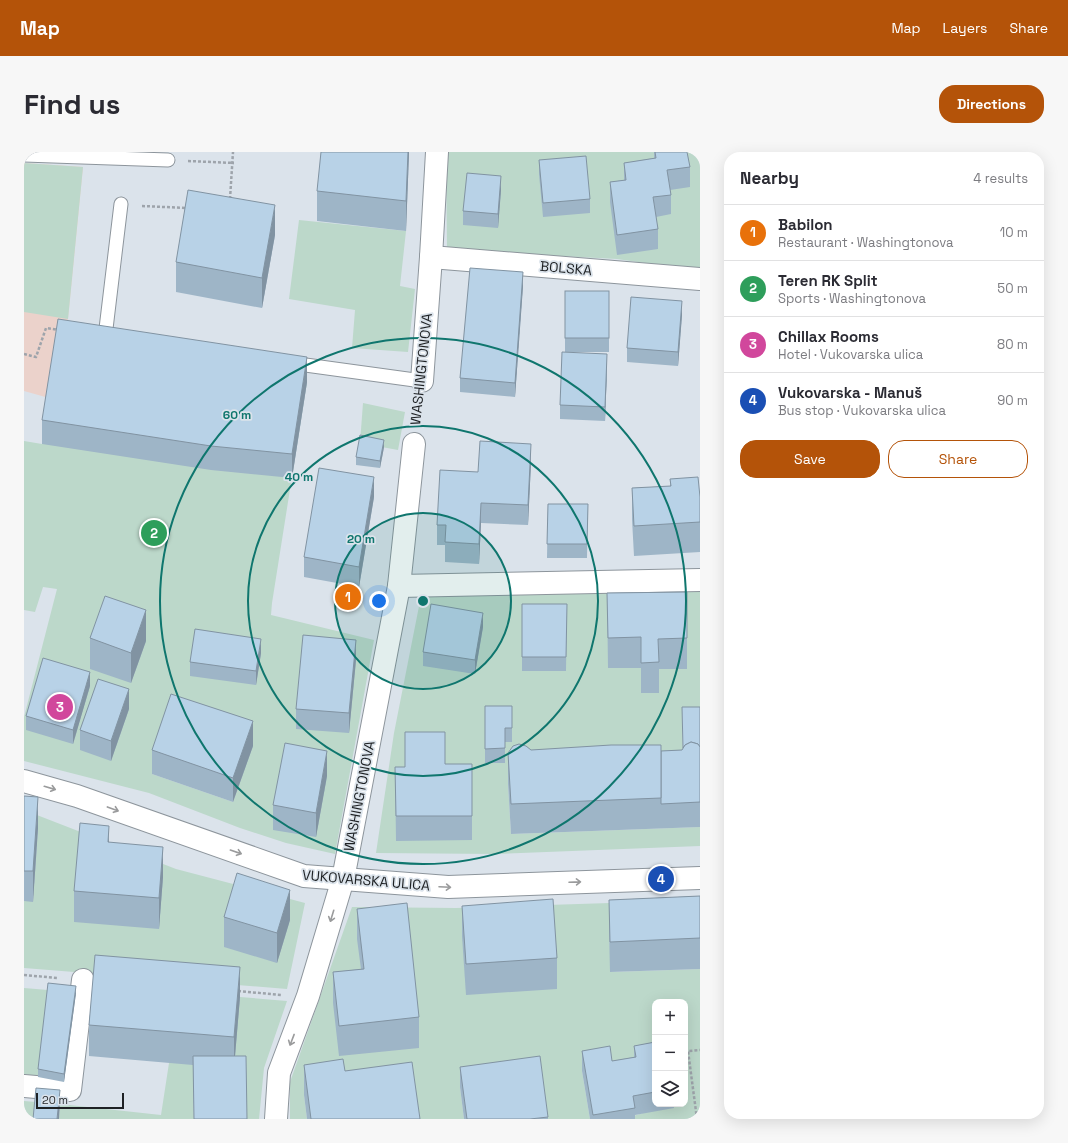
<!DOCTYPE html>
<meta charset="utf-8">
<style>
:root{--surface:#fff;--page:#f7f7f7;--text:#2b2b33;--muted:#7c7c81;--line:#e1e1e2;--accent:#b45309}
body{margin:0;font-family:"Space Grotesk",sans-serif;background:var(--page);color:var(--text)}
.controls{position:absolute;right:12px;bottom:12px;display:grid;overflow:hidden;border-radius:8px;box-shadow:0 4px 16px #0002}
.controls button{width:36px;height:36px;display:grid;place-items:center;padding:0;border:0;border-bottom:1px solid var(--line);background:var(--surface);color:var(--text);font:20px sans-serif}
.scale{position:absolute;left:12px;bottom:10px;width:88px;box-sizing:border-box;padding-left:4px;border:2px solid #1e2124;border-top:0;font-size:11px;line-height:14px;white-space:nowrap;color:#1e2124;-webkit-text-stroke:3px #dbe3eb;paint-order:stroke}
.you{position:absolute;left:355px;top:449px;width:14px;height:14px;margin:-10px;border:3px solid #fff;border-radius:50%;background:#1a73e8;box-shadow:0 0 0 6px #1a73e833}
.badge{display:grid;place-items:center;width:26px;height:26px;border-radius:50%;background:var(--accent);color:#fff;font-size:13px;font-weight:700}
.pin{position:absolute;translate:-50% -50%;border:2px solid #fff;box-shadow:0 1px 4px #0006}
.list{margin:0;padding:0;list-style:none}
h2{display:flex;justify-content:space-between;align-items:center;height:52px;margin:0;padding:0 16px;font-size:17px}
h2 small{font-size:13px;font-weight:400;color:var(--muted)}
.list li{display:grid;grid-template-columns:26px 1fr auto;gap:12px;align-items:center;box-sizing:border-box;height:56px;padding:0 16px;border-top:1px solid var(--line)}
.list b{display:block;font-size:15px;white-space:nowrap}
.list p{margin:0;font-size:13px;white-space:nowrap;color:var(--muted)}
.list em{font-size:13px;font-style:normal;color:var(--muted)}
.actions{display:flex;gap:8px;padding:12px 16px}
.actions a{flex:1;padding:9px 0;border:1px solid var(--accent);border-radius:16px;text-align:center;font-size:14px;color:var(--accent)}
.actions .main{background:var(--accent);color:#fff}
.icon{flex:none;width:22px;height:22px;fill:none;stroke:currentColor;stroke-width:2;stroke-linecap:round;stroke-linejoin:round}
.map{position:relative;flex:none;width:676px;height:967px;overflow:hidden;border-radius:16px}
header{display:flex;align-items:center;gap:24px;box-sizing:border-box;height:56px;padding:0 20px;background:var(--accent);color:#fff}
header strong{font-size:19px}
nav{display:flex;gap:22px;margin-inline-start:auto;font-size:14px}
.intro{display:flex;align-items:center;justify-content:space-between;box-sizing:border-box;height:96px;padding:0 24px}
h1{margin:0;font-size:28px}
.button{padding:10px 18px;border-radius:16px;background:var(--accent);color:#fff;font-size:14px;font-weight:700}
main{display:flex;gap:24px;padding:0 24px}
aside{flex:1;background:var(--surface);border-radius:16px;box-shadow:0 4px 16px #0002}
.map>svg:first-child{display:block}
.education{fill:#ebd2cb}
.green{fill:#bcd8ca;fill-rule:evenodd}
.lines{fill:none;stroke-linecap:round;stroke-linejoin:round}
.lane-casing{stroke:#8d959c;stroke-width:15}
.street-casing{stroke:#8d959c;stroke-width:24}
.secondary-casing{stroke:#8d959c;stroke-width:24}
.path{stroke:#9ea4ab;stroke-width:2.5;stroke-dasharray:3 2;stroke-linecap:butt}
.lane{stroke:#fff;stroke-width:13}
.street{stroke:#fff;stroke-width:22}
.secondary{stroke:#fff;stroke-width:22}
.wall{fill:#9eb5c7}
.shaded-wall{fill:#8193a2}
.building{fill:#b8d2e7;stroke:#8193a2}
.oneway{stroke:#9a9b9c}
.ring{fill:none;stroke:#0f766e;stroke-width:2}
.labels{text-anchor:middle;stroke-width:3.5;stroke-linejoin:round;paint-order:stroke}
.street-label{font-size:14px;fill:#1e2124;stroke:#dbe3eb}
.centre{fill:#0f766e;stroke:#dbe3eb;stroke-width:2}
.ring-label{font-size:12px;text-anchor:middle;font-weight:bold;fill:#0f766e;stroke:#dbe3eb;stroke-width:3.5;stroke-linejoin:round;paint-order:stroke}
</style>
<header>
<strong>Map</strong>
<nav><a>Map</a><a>Layers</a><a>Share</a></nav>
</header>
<div class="intro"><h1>Find us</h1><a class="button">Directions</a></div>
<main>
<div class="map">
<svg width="676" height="967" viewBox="0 0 676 967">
<rect width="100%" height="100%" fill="#dbe3eb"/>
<!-- education -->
<path class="education" d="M0 11 59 15 44 167 34 191 25 246 0 239Z"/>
<!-- green -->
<g class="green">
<path d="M422 0H676V119L593 107 423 98Z"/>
<path d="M0 11 59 15 44 167 0 160Z"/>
<path d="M275 68 382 79 376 134 391 137 384 200 328 196 331 158 265 147Z"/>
<path d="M34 191 283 230 248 451 247 463 350 488 311 702 262 691 216 676 125 641 0 609V565L33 437 19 435 11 460 0 458V289L18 292ZM228 594 209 650 128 622Z"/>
<path d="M339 251 381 260 374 298 336 291Z"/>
<path d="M676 435V562L658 563 659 604 489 625 484 632 487 682 676 675V694L473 702 352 701 370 581 397 444ZM662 470 634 517 635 540 617 541V516H584Z"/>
<path d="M0 658 152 717 281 751 263 837 0 816V749H9L14 676Z"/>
<path d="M586 751 585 778 587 820 676 817V967H609V964L650 952H661V850H631V910L558 919 566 967H522L436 935 440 967H392L280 943 283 967H266V930L328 755 432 756Z"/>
<path d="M0 836 24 838 14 925 0 922Z"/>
<path d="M216 845 263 849 240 916 235 967H222L169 935 170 967H35L36 952 137 963 145 911Z"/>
<path d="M0 949 12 950 10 967H0Z"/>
</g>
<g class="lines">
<defs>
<g id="lane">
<path d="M0 3 144 8"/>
<path d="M87 186 81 185 97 52"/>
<path d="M267 211 398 229"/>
</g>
<g id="street">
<path d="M407 105 676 127"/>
<path d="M398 229 407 105 413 0"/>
<path d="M375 434 676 428"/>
<path d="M0 934 46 938 59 828"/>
<path d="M252 967 255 921 284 844 319 727 375 434 390 292"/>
</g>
<path id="secondary" d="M0 629 53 644 280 724 424 735 676 726"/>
</defs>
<!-- lane casing -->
<use href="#lane" class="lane-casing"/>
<!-- street casing -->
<use href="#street" class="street-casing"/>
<!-- secondary casing -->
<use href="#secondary" class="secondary-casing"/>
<!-- path -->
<g class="path">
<path d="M164 9 210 11"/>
<path d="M206 47 209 0"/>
<path d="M118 54 163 56"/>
<path d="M0 202 12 205 22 176 35 178"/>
<path d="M393 267 394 254"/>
<path d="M0 823 33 826"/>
<path d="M214 839 257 843"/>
<path d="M673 967 664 899 676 898"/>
</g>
<!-- lane -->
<use href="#lane" class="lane"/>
<!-- street -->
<use href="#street" class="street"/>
<!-- secondary -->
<use href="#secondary" class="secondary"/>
</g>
<!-- wall -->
<g class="wall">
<path d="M385 0 382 79 293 69V39Z"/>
<path d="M630 0H663L666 15V35L646 38 647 43V62L632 65 634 77V97L593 103 586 50V30L600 28V11L630 6Z"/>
<path d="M515 8 566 47V61L519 65 515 22Z"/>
<path d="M477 38 474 76 439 73V59Z"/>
<path d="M251 83 238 156 152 140V110Z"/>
<path d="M499 134 491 245 436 240V226Z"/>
<rect x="541" y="139" width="44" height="61"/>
<path d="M658 163 654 214 603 210V196Z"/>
<path d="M583 217 581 269 536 267V253Z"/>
<path d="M283 230 268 326 187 318 18 292V268Z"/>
<path d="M360 295 356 316 332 313V305Z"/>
<path d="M507 311 504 373 457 371 455 412 421 410V393H413V373L454 320Z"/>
<path d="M646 327 676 345V400L610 404 608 367V336L646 334Z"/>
<path d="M350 345 335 435 280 425V405Z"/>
<path d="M524 352H564L563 406H523Z"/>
<path d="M583 441 663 486V517H635V541H617V516H584Z"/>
<path d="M498 452H543L542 519H498Z"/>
<path d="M459 475 451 522 399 514V500Z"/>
<path d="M66 486 122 489 107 531 66 517Z"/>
<path d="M237 501 232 533 166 524V510Z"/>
<path d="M332 508 325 581 272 577V557Z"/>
<path d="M66 534 49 592 2 578V564Z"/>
<path d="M461 554H488V590H481V611H461Z"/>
<path d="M676 555V675L487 682 484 632V601L507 598 637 599 658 598Z"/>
<path d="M105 557 87 609 56 598V578Z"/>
<path d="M229 594 209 650 128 622V598Z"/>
<path d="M421 612H448V688L372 689 371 615H381Z"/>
<path d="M303 624 292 685 249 678V653Z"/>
<path d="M0 644 14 676 9 750 0 749Z"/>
<path d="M85 690 139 725 135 777 50 770V739Z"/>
<path d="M676 744V817L586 820 585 778V748Z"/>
<path d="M438 754 533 806V837L442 843 438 784Z"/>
<path d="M333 757 395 865V896L315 904 309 851V820L337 817 333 787Z"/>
<path d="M200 765 266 768 253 811 200 795Z"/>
<path d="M52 841 40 930 14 925V917Z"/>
<path d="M216 845 211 904 223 967H170L169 913 65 904V873Z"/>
<path d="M631 890V952H650V956L611 963V967H566L558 919V899L588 909 610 905V894Z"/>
<path d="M280 913 321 919 396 967H283L280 943Z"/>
<path d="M436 915 524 965V967H440L436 935Z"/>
</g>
<!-- shaded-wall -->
<g class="shaded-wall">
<path d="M384 0H385V2L382 79V49Z"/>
<path d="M477 24V38L474 76V62Z"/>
<path d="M251 53V83L238 156V126Z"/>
<path d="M499 120V134L491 245V231Z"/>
<path d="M658 149V163L654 214V200Z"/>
<path d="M583 202V217L581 269V255Z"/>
<path d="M283 205V230L268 326V302Z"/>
<path d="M360 288V295L356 316V309Z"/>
<path d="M507 292V311L504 373V353Z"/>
<path d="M350 325V345L335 435V415Z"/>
<path d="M457 351V371L455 412V392Z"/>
<path d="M122 458V489L107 531V501Z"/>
<path d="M459 461V475L451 522V508Z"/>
<path d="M237 487V501L232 533V519Z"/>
<path d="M332 488V508L325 581V561Z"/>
<path d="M66 520V534L49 592V578Z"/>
<path d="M105 537V557L87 609V589Z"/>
<path d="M229 569V594L209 650V626Z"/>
<path d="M303 599V624L292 685V661Z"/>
<path d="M14 645V676L9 750V719Z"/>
<path d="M85 674V704L84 690Z"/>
<path d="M139 695V725L135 777V746Z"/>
<path d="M266 738V768L253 811V781Z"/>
<path d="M216 815V845L210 916V885Z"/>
<path d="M52 834V841L40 930V922Z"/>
<path d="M36 938V952L35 967H33Z"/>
</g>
<!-- building -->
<g class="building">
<path d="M297 0H384L382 49 293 39Z"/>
<path d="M631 0H663L666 15 643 18 647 43 629 45 634 77 593 83 586 30 602 28 600 11 632 6Z"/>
<path d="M562 4 566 47 519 51 515 8Z"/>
<path d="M443 21 477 24 474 62 439 59Z"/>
<path d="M164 38 251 53 238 126 152 110Z"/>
<path d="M446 116 499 120 491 231 436 226Z"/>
<rect x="541" y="139" width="44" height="47"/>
<path d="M607 145 658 149 654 200 603 196Z"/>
<path d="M34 167 283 205 268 302 187 294 18 268Z"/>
<path d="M538 200 583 202 581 255 536 253Z"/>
<path d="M336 283 360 288 356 309 332 305Z"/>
<path d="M456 289 507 292 504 353 457 351 455 392 421 390 422 373H413L416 318 454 320Z"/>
<path d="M295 316 350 325 335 415 280 405Z"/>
<path d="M674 325 676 345V370L610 374 608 336 647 334 646 327Z"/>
<path d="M524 352H564L563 392H523Z"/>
<path d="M663 440V486L634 487 635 510 617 511V485L584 486 583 441Z"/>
<path d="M81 444 122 458 107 501 66 486Z"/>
<path d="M407 452 459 461 451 508 399 500Z"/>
<path d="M498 452H543L542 505H498Z"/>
<path d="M171 477 237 487 232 519 166 510Z"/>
<path d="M279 483 332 488 325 561 272 557Z"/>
<path d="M19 506 66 520 49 578 2 564Z"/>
<path d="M74 527 105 537 87 589 56 578Z"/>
<path d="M147 542 229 569 209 626 128 598Z"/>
<path d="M461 554H488V576H481V596L461 597Z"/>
<path d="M658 555H676V595L674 592 667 590 661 593 659 596Z"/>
<path d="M381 580H421V612H448V664H372L371 615H381Z"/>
<path d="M667 590 674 592 676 595V650L637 652V599L658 598 661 593Z"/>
<path d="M261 591 303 599 292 661 249 653Z"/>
<path d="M495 592 502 594 507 598 587 593H637V646L487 652 484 601 489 594Z"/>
<path d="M0 644 14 645 9 719H0Z"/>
<path d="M56 671 85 674 84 690 139 695 135 746 50 739Z"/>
<path d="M213 721 266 738 253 781 200 765Z"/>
<path d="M676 744V786L586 790 585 748Z"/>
<path d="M529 747 533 806 442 812 438 754Z"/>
<path d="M383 751 395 865 315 874 309 820 340 817 333 757Z"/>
<path d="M71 803 216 815 210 885 65 873Z"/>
<path d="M24 831 52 834 40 922 14 917Z"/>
<path d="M631 890V940L609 944 611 956 569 963 558 899 586 894 588 909 612 905 610 894Z"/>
<path d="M169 904H222L223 967H170Z"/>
<path d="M516 904 524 965 506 967H443L436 915Z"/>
<path d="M319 907 321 919 388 910 396 967H287L280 913Z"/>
<path d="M12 936 36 938 33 967H9Z"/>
</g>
<!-- one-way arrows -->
<defs><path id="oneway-shaft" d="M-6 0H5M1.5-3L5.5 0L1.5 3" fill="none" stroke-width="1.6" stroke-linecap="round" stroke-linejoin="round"/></defs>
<g class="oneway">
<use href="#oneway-shaft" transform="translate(26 636) rotate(16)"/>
<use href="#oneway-shaft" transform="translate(89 657) rotate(20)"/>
<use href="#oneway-shaft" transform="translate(212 700) rotate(19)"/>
<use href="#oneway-shaft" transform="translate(551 730) rotate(-2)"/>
<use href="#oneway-shaft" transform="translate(421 735) rotate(3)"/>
<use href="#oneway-shaft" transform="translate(308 764) rotate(107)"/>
<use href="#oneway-shaft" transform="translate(268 888) rotate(111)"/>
</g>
<!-- distance rings -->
<circle cx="399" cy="449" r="88" fill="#0f766e" fill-opacity=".12"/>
<g class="ring">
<circle cx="399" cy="449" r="88"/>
<circle cx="399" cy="449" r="175"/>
<circle cx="399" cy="449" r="263"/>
</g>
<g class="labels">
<!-- street labels -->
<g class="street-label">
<text transform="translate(542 116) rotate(5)" y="5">BOLSKA</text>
<text transform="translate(397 217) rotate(-84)" y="5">WASHINGTONOVA</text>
<text transform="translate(335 644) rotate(-79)" y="5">WASHINGTONOVA</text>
<text transform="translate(342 728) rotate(5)" y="5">VUKOVARSKA ULICA</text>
</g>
</g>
<circle cx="399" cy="449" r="6" class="centre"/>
<g class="ring-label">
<text x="213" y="267">60 m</text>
<text x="275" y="329">40 m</text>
<text x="337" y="391">20 m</text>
</g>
</svg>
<div class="controls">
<button>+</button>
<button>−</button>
<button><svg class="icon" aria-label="layers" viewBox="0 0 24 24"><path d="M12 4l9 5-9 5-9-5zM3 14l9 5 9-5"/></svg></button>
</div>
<div class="scale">20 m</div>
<div class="you"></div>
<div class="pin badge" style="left:324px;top:445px;background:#e8710a">1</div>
<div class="pin badge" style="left:130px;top:381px;background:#2e9e5b">2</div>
<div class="pin badge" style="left:36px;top:555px;background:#d1479c">3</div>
<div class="pin badge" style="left:637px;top:727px;background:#1a4fb4">4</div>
</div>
<aside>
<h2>Nearby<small>4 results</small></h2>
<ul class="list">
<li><span class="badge" style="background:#e8710a">1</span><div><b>Babilon</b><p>Restaurant · Washingtonova</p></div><em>10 m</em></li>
<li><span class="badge" style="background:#2e9e5b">2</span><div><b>Teren RK Split</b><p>Sports · Washingtonova</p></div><em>50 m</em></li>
<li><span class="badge" style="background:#d1479c">3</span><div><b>Chillax Rooms</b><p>Hotel · Vukovarska ulica</p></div><em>80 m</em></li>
<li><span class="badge" style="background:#1a4fb4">4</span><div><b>Vukovarska - Manuš</b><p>Bus stop · Vukovarska ulica</p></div><em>90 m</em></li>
</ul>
<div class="actions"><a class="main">Save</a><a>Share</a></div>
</aside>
</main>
